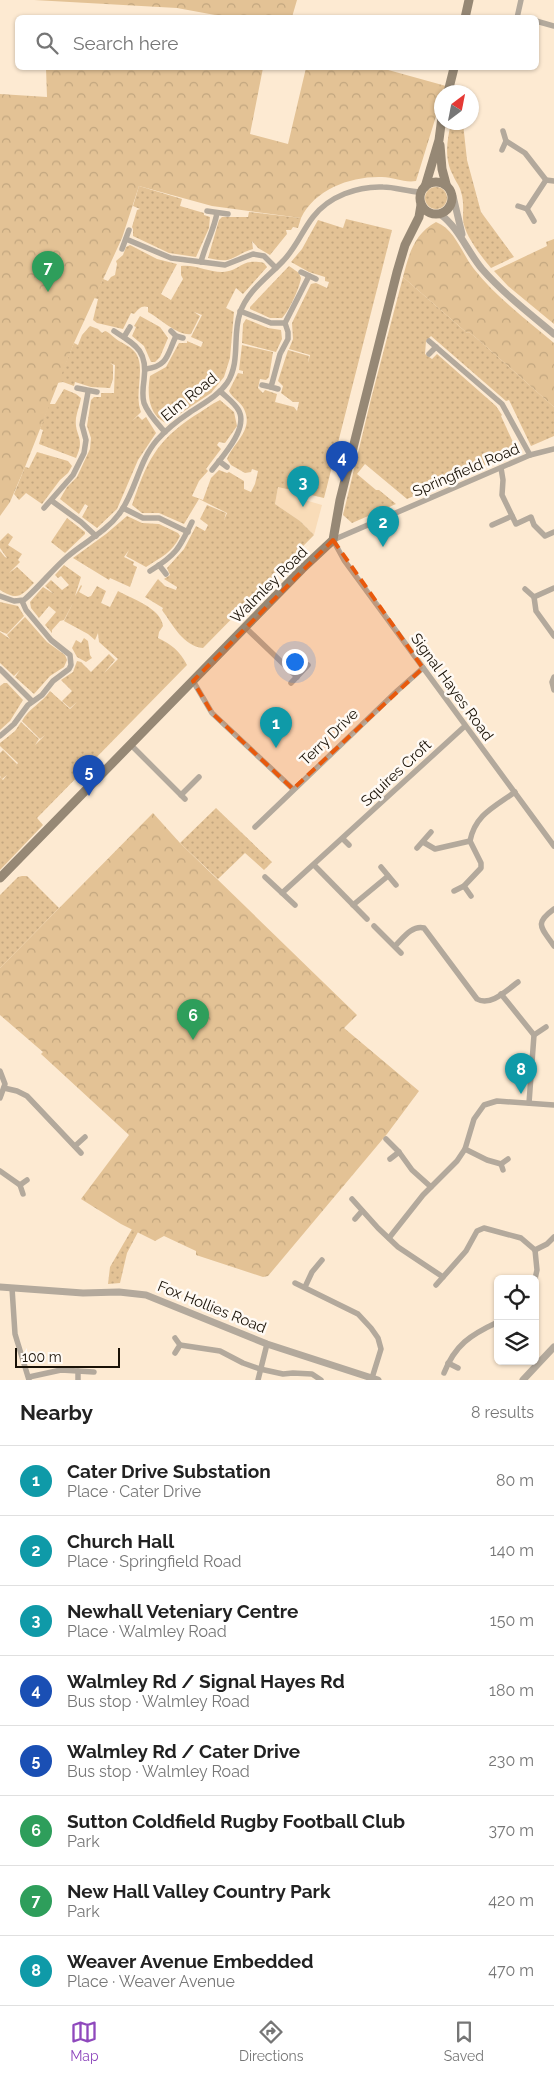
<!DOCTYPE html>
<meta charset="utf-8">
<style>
:root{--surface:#fff;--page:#f2f2f2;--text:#222;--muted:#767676;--line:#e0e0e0;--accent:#8f49bd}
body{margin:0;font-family:Raleway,sans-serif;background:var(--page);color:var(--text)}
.controls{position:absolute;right:15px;bottom:15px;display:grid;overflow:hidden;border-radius:8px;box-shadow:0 1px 4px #0004}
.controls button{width:45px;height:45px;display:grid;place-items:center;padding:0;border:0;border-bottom:1px solid var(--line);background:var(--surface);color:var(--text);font:25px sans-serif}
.compass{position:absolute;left:434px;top:85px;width:45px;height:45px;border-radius:50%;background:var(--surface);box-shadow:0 1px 4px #0004;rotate:32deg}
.scale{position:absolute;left:15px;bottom:12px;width:105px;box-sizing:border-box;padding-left:5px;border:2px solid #191106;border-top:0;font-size:14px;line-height:18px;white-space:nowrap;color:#191106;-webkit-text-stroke:4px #fffaf4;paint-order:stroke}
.you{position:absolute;left:294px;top:661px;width:18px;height:18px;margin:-12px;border:4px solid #fff;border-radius:50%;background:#1a73e8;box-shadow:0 0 0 8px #1a73e833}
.badge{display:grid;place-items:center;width:32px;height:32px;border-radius:50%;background:var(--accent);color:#fff;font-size:16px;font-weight:700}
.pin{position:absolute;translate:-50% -41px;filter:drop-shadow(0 1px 2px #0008)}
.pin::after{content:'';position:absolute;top:26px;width:18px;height:15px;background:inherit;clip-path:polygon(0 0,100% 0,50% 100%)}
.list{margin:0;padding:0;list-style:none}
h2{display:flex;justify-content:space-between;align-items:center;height:65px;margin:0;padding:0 20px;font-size:21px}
h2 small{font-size:16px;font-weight:400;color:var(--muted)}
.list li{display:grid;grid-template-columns:32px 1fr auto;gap:15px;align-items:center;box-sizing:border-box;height:70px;padding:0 20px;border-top:1px solid var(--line)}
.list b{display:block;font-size:19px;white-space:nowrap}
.list p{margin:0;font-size:16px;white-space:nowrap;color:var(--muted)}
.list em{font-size:16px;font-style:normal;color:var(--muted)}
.icon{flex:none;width:28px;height:28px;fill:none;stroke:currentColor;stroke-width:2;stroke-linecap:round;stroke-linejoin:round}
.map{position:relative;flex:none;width:554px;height:1380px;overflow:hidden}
.search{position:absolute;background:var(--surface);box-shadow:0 1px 4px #0004;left:15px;right:15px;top:15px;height:55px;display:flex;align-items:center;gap:12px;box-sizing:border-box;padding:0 18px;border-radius:8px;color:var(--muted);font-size:19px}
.sheet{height:625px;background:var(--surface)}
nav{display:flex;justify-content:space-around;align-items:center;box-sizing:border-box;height:70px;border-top:1px solid var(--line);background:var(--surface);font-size:14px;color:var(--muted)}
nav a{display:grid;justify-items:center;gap:2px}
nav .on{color:var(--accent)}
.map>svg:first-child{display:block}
.built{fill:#f9dcb8}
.grass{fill:url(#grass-dots)}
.park{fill:url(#park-crowns)}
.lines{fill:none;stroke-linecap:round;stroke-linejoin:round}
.minor{stroke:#b3a99c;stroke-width:5.5}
.tertiary{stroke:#b3a99c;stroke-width:7}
.secondary{stroke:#968875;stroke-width:9}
.marked{fill:#e8590c;fill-opacity:0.2;stroke:#e8590c;stroke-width:4;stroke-dasharray:10 6;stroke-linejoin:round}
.labels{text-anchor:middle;stroke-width:5;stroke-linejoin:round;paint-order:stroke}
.street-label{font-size:15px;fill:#191106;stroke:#fffaf4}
</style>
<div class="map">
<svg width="554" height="1380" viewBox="0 0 554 1380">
<defs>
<pattern id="grass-dots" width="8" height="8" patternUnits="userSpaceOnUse" patternTransform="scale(1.25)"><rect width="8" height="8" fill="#e3c295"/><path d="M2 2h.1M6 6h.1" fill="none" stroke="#c2a67f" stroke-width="1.8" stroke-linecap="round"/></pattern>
<pattern id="park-crowns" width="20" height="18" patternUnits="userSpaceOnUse" patternTransform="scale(1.25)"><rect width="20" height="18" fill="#e3c295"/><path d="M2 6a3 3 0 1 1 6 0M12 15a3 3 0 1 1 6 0" fill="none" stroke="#c2a67f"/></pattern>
</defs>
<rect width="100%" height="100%" fill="#fdead2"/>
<!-- built -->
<path class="built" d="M278 487 306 494 305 500 322 505 314 535 300 521 275 504Z"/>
<!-- grass -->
<g class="grass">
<path d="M451 123H463L467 160 481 212 514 257 491 268C482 257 463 234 463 218 463 211 464 201 461 192 460 186 455 181 453 175 444 159 447 140 451 123Z"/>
<path d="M139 186 182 199 180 206 204 213V215L210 217 209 228 196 257 169 253 133 236V229L132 227 137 210 140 209 133 206Z"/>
<circle cx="436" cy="198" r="11"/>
<path d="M249 212 301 218 298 228 293 227 291 230H286L287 234 270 255 258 248 252 241 253 249C245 251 240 255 233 258 226 262 216 260 208 258L219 220 222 217H248Z"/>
<path d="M346 219 392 230 324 498 278 487 275 504 300 521 314 535 203 648C183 646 173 625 162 610L163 608 145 597 158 579 165 586 176 590 177 587 164 579 170 575 167 568 184 549 196 526 205 531 208 525 200 519 207 505 226 513 224 520 227 513 199 499 184 524 159 513H142L132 505C147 462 155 442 194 416 203 411 211 404 220 400L234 412 237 426 225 443 219 442 217 445 221 449 206 469 208 471 199 481 192 496 203 500 211 478 219 470 227 473 229 472 244 481V489L251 492 255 484 258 471 252 469 251 472 245 473 231 465 227 459C234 442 254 430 244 409 241 402 232 398 229 391L238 373 243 374V371L239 370 242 345 273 352 269 377 266 380 260 379 258 388 263 393 265 390 277 394 275 402 294 407 297 411 299 402H293L281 393 283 386 278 381 288 350 309 356 308 363 310 355 289 349 293 339 292 323 311 284 316 283 327 288 329 282 325 281V277L309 272 291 262 302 249 318 220 343 228Z"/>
<path d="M130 245 157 259 177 264 161 294 171 300 183 279 181 275V266C195 264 208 272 222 272 242 271 240 258 264 263L267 267 243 294 236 288 226 308 234 312 230 358 224 377 211 393 166 423C148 415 147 393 150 376L166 367 179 343H187V341L201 347 203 342 191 337 202 315 194 312 200 316 191 334C178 336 162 320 148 312V307C141 305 139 309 134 314L131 313 123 329 97 323 93 320 98 299 94 298 103 279 108 281 111 277 115 275 117 264 116 261 123 255 126 247Z"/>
<path d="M289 266 299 273 301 278C299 289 290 309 282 318H270L250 309V307Z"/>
<path d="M403 277 467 333 469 332 481 342 554 407V436L531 446 509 400 506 401 431 336 426 341 425 354 432 359 437 354 496 406 502 415 501 416 517 451 407 499 365 464 357 474 376 490H379L396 504 352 523 343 515 371 399Z"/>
<path d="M140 316 160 327 168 338 160 357 155 362H151L144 346 132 336 136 327 134 326Z"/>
<path d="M246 319 268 328 281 330 282 339 276 352 242 343 243 324Z"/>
<path d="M90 326 98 329 102 333 105 331C109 332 114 338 119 341 124 344 129 346 133 350 148 364 133 392 141 412L132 421 138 416 142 420 146 417 156 433 138 460 117 509 97 528 82 517 88 506 85 504 79 514 60 499 67 487 77 477 90 449 91 438 87 426 91 400 94 397H101V393H114L115 365 110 363 113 365V379L110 388 91 387 75 382 74 386 63 382 57 383 74 343 78 345 82 335Z"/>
<path d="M64 389 76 394 81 398C80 405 77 411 76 418 74 436 86 437 76 458L39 444 43 430 40 429 49 404H55Z"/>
<path d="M37 452 68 461 72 466 68 473 60 480 42 504 26 493 19 500 14 494 25 467 29 468Z"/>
<path d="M127 516 142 523 159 524 178 533 180 536C173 552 160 558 146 567L126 556 129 550 124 557 134 562 133 565 137 567 130 587 110 578 109 580 73 558 106 534Z"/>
<path d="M67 518 85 532V534L65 553 51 542Z"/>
<path d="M8 533 13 537 8 545 22 554 18 560 20 562 9 573 17 567 34 583C21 596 18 601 0 590V551L5 557 7 558 0 548V541Z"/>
<path d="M64 565 81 577 75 596 81 585 82 586 79 592 88 597 91 596 97 586 106 591 101 603 110 607 118 591C132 599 161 608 163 626L159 632 158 638C172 645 179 650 187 665L37 818 43 825 0 870V777L3 780 7 775 2 779 0 776V753L3 750 17 764 14 768 18 763 0 746V743L15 731 21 722 39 739 35 745 45 735 40 739 22 721C29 708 42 703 50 691L70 709 77 702 70 708 62 701 72 691 61 680 73 672 77 661 81 662 91 672 109 654 115 660 104 673 118 659 99 642 98 633 95 640 88 634 64 621 74 601 64 620 60 621 52 630V633L45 625 56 612 49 606 39 618 31 608 30 602 43 587 54 594 45 586 51 580 62 590 69 585 61 576 58 578 55 575Z"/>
<path d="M0 602 18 606 24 616 7 634 0 631Z"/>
<path d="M25 617 47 642 65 655 67 660 64 667 50 676 34 694 15 677 20 670 14 676 0 663V632L10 639 7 635Z"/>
<path d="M84 638 88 641 90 655 92 658 86 662 77 657 72 648 76 640 81 643Z"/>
<path d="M4 683H7L23 700 10 721 0 730V686Z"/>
<path d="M216 808 272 862 264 870 245 853 218 879 180 843Z"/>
<path d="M22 876H27L59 908 0 968V895L18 877Z"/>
<path d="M132 1229 138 1232 127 1253 120 1283 108 1284 110 1267Z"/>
</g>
<!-- park -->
<g class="park">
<path d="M34 0H297L292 17H226L177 8Z"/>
<path d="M46 68H263L250 134 288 144 306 68H381L446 86 444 92H442L441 100 416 181C404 183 394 177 382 177 351 176 315 189 301 218L212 206 139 186 122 238 74 343 25 467 10 502 0 516V94L47 97Z"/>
<path d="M436 222C455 229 462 254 474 269 496 297 527 320 554 343V407L481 342 469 332 467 333 403 277C409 254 414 234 436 222Z"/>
<path d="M554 239V324L508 286 494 271 547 246 546 242Z"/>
<path d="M153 813 180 843 357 1015 344 1028 419 1091 387 1134 268 1276 263 1277 196 1255V1251L164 1236 155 1241 121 1224 81 1199 129 1135 41 1054 43 1052 0 1015V968Z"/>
</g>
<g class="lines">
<!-- minor -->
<g class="minor">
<path d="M517 18 521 0"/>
<path d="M536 21 554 26"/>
<path d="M506 141 525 153 546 180 554 181"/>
<path d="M502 150 506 141 503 131"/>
<path d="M518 206 527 209 534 221"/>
<path d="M527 209 546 180"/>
<path d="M207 211 228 214"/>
<path d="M126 239 171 258 225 265 253 254 264 256 276 268"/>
<path d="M122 249 129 230"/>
<path d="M201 262C205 245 214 230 217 213"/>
<path d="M301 272 316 279"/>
<path d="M240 311 271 323H285L309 276"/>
<path d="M114 331C136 345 148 351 144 380 143 387 142 396 144 403 148 414 157 423 165 432"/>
<path d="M171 331 176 336 183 338"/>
<path d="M124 337 130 327"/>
<path d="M429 341 502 404 530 455"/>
<path d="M429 354 436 347"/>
<path d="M146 369C168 366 167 355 176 336"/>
<path d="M262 385 271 387"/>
<path d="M77 388 97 392"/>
<path d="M278 389 271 387 280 354 288 339V332L285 323"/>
<path d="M554 449 530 455 333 540 344 560 554 846"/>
<path d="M219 461 227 467"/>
<path d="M501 468 503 480 502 495 516 524 531 517 534 525 545 536 554 532"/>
<path d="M212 470C223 456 248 429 239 411 235 403 226 397 220 391"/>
<path d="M52 501 81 522 96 536"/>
<path d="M44 508 73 475 84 453 86 440 82 425 88 392"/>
<path d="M123 508 143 518H159L188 532"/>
<path d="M492 525 512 516"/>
<path d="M159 565 166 574"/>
<path d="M150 571C176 555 179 549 192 522"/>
<path d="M525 589 534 597 554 588"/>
<path d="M0 596 14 601 24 600C39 587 52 570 67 557 84 542 106 532 119 514 136 492 138 462 157 440 166 430 177 421 189 413 202 404 218 396 227 383 241 362 232 335 240 313 247 291 268 277 283 261 296 248 302 231 313 217 329 196 358 186 383 187 396 187 408 192 421 192"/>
<path d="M534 597 536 611 554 636"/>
<path d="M246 628 297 677"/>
<path d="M0 669 32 701"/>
<path d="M554 677 552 682 554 690"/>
<path d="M193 681 212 713 293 789"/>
<path d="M291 683 308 665"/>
<path d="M0 736 14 724 28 705 42 695 53 681 69 669 71 665 70 655 51 640 26 610 22 601"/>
<path d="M131 745 185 799"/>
<path d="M181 795 199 777"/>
<path d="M255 827 397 691 423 668"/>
<path d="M343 839 349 845"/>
<path d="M423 842 435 849 470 841"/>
<path d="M417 848 431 832"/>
<path d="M314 865 367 919"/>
<path d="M381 867 396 885"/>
<path d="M265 877 295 905"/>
<path d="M464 886 471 896"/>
<path d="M454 891 464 886 481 868V863L470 841C475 815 494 807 515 792"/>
<path d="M282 893 465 726"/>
<path d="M353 905 388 876"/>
<path d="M554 909C533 924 542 928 554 946"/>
<path d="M374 926 401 953"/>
<path d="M395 946C403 938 412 925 424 928L477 999C490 1007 507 990 518 982"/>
<path d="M501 994 534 1035 529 1103"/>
<path d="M534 1035 546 1027"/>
<path d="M0 1071 5 1084 0 1098"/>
<path d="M4 1088 17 1091 27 1096 81 1153"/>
<path d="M386 1139 399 1152 390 1159"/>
<path d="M75 1146 85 1137"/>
<path d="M465 1149 487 1160 501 1164"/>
<path d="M399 1152 412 1170 431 1187"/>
<path d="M503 1170 501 1164 508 1159"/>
<path d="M0 1171 20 1185"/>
<path d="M23 1194 20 1185 27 1180"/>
<path d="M352 1199 378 1228 398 1247 443 1277"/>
<path d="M355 1219 362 1211"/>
<path d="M389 1238 423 1195 457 1161 465 1149 474 1119 484 1105 497 1101 554 1105"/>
<path d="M535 1250 547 1244 554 1237"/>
<path d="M535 1279 537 1270 535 1250"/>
<path d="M295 1283 358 1314 371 1328 378 1338 381 1349 372 1378"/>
<path d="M436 1285 466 1251 477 1231 484 1228 521 1238 535 1250"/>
<path d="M305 1287 312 1272 322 1260"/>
<path d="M12 1288 15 1334 29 1380"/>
<path d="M175 1338 180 1345 175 1353"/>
<path d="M180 1345 220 1351 243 1363 260 1369 283 1374 293 1373 312 1374 321 1380"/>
<path d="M448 1363 458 1368"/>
<path d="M444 1373C455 1345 470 1335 498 1322"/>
<path d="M29 1377 61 1370 94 1372"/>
<path d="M78 1380V1371"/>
<path d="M258 1380 267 1344"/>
</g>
<!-- tertiary -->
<g class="tertiary">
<path d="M453 196 462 234"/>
<path d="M440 214C459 228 467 251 482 269 503 293 530 314 554 334"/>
<path d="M0 1287 83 1293 119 1292 146 1295 267 1344 378 1380"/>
<path d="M523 1380 554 1347"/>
</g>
<!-- secondary -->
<g class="secondary">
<path d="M465 18 469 0"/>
<path d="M448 92 454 68"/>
<path d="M440 145 442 169 446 184"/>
<circle cx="436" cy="198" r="16"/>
<path d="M425 187 439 140 442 117"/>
<path d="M0 878 302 569 333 540 340 500 397 272 405 245 419 217 421 205"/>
</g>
</g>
<!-- marked area -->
<path class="marked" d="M333 540 423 668 293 789 212 713 193 681Z"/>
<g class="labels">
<!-- street labels -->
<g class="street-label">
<text transform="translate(189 397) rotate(-39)" y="5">Elm Road</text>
<text transform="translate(466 470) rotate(-23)" y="5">Springfield Road</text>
<text transform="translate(269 585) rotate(-45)" y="5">Walmley Road</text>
<text transform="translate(452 687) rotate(54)" y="5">Signal Hayes Road</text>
<text transform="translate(329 737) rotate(-44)" y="5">Terry Drive</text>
<text transform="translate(396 773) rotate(-43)" y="5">Squires Croft</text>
<text transform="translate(212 1307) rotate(22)" y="5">Fox Hollies Road</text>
</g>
</g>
</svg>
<div class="controls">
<button><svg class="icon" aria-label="locate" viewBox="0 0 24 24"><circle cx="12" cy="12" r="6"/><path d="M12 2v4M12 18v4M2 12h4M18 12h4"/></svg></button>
<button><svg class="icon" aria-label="layers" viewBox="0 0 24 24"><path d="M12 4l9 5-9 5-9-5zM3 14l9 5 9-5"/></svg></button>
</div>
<svg class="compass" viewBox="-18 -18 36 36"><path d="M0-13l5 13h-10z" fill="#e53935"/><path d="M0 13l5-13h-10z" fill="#767676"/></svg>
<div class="scale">100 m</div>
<div class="you"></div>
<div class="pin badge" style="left:276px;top:748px;background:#0f9aa8">1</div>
<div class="pin badge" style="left:383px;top:547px;background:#0f9aa8">2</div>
<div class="pin badge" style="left:303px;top:507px;background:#0f9aa8">3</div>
<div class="pin badge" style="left:342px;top:482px;background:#1a4fb4">4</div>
<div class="pin badge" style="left:89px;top:796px;background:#1a4fb4">5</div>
<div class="pin badge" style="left:193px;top:1040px;background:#2e9e5b">6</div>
<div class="pin badge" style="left:48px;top:292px;background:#2e9e5b">7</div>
<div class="pin badge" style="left:521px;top:1094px;background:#0f9aa8">8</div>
<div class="search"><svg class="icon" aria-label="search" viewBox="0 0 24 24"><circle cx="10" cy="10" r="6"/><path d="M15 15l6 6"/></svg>Search here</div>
</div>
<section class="sheet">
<h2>Nearby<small>8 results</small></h2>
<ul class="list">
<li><span class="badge" style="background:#0f9aa8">1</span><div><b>Cater Drive Substation</b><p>Place · Cater Drive</p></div><em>80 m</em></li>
<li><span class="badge" style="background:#0f9aa8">2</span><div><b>Church Hall</b><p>Place · Springfield Road</p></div><em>140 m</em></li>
<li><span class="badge" style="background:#0f9aa8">3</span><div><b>Newhall Veteniary Centre</b><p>Place · Walmley Road</p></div><em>150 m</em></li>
<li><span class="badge" style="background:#1a4fb4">4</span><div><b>Walmley Rd / Signal Hayes Rd</b><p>Bus stop · Walmley Road</p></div><em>180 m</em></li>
<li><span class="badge" style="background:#1a4fb4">5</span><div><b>Walmley Rd / Cater Drive</b><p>Bus stop · Walmley Road</p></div><em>230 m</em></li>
<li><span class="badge" style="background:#2e9e5b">6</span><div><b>Sutton Coldfield Rugby Football Club</b><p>Park</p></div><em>370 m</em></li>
<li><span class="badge" style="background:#2e9e5b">7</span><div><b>New Hall Valley Country Park</b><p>Park</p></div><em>420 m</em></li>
<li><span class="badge" style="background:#0f9aa8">8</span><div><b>Weaver Avenue Embedded</b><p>Place · Weaver Avenue</p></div><em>470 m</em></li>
</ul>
</section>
<nav>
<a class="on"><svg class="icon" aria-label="map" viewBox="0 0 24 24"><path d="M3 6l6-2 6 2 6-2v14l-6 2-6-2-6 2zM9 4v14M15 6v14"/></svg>Map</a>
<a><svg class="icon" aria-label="directions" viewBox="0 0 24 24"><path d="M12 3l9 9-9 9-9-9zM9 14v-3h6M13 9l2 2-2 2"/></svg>Directions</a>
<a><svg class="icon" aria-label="saved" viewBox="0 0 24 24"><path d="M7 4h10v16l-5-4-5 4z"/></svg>Saved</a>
</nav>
